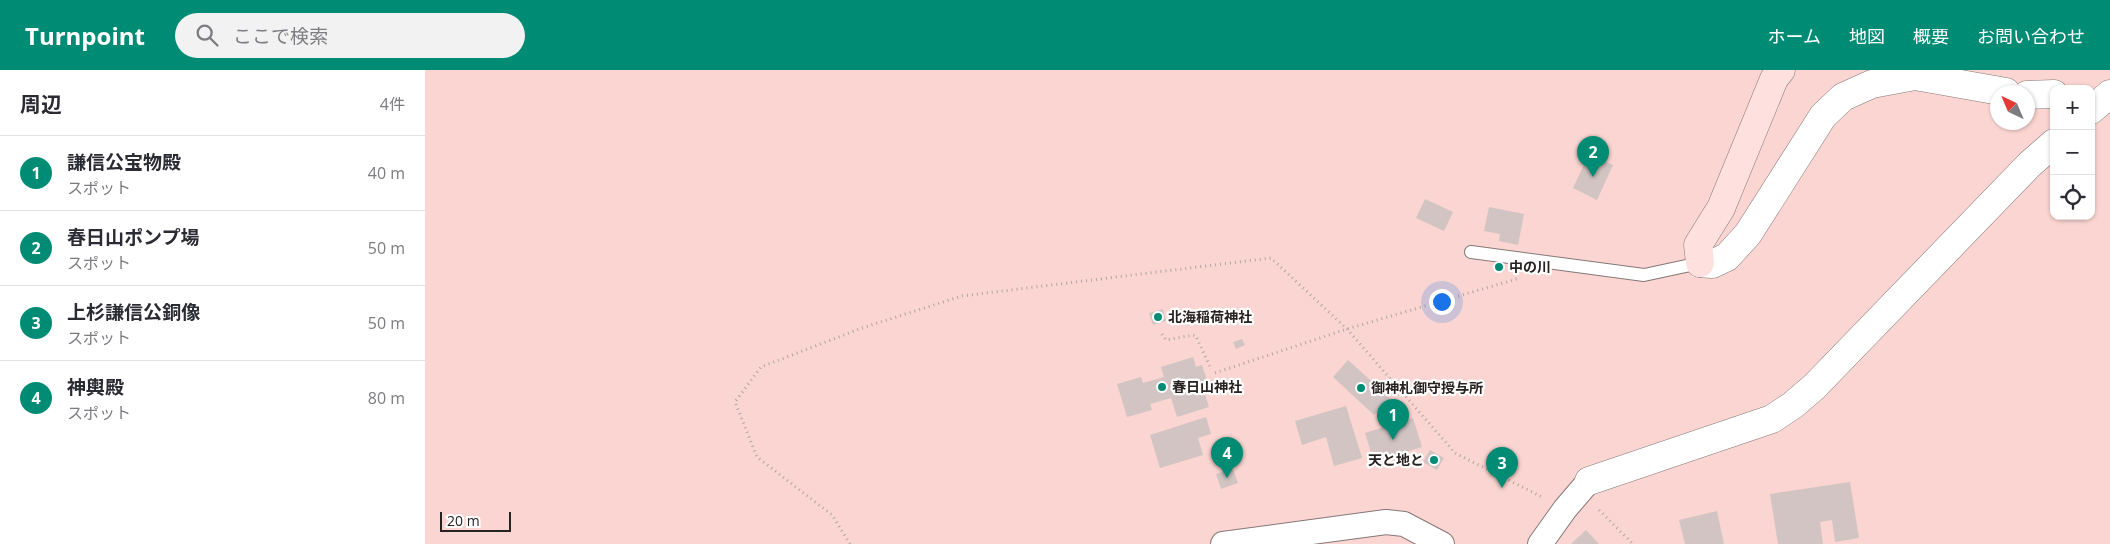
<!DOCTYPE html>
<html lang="ja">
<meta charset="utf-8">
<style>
:root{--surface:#fff;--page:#f2f2f3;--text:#2b2b33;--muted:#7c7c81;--line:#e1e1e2;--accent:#008c74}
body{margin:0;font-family:"Open Sans","Noto Sans JP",sans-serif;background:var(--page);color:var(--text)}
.controls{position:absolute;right:15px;top:15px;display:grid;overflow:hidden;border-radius:10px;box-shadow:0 1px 4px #0004}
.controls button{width:45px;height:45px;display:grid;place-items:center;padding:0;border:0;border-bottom:1px solid var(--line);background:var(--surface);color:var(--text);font:25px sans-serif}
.compass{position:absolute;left:1565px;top:15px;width:45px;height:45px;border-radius:50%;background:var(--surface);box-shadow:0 1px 4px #0004;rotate:316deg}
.scale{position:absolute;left:15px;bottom:12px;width:71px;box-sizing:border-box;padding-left:5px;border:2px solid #272221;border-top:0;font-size:14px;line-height:18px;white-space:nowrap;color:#272221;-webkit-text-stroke:4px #fff;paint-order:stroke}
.you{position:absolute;left:1016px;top:231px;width:18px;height:18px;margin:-12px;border:4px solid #fff;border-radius:50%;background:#1a73e8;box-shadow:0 0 0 8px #1a73e833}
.badge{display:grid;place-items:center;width:32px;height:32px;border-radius:50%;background:var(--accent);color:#fff;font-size:16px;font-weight:700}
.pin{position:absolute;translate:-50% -41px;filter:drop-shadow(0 1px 2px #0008)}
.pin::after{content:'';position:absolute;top:26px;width:18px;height:15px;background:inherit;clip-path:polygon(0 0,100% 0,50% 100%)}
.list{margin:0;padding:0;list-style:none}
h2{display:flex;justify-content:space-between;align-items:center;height:65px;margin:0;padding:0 20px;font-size:21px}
h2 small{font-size:16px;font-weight:400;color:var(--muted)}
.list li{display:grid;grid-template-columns:32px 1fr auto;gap:15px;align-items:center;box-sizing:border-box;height:75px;padding:0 20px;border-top:1px solid var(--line)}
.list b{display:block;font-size:19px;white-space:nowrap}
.list p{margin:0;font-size:16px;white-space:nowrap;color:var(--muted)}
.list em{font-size:16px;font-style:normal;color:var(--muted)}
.icon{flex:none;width:28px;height:28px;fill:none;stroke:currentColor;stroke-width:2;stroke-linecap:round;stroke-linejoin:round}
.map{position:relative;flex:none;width:1685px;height:474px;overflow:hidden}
header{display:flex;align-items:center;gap:30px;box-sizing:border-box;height:70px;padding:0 25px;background:var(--accent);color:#fff}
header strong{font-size:24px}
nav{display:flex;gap:28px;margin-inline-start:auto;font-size:18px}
.search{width:350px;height:45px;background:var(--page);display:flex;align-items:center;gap:12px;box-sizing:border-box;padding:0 18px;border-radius:28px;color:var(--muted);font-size:19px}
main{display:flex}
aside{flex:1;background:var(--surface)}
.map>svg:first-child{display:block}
.green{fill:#fbd5d1;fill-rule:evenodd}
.building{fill:#d1c4c3}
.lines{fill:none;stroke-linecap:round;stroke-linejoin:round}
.service-casing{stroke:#847877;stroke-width:14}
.minor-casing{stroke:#847877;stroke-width:26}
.tertiary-casing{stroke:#847877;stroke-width:29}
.secondary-casing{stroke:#847877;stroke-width:29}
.path{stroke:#afa6a5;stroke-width:3;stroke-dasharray:1 4;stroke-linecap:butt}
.service{stroke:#fff;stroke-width:12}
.minor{stroke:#fff;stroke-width:24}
.tertiary{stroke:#fff;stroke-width:28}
.secondary{stroke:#fee1de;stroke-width:28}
.poi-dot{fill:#008c74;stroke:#fff;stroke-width:2}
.labels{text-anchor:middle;stroke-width:4.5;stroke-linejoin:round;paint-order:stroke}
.poi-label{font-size:14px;font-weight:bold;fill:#272221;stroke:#fff;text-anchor:start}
</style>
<header>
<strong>Turnpoint</strong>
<div class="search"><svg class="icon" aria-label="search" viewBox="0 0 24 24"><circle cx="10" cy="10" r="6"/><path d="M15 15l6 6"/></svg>ここで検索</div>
<nav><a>ホーム</a><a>地図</a><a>概要</a><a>お問い合わせ</a></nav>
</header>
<main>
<aside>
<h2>周辺<small>4件</small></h2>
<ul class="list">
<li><span class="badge">1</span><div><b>謙信公宝物殿</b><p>スポット</p></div><em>40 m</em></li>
<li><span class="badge">2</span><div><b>春日山ポンプ場</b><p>スポット</p></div><em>50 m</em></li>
<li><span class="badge">3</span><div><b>上杉謙信公銅像</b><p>スポット</p></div><em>50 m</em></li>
<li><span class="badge">4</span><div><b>神輿殿</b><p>スポット</p></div><em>80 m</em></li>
</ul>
</aside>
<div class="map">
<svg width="1685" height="474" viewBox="0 0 1685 474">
<rect width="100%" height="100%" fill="#fef3f2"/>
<!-- green -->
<path class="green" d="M0 0H1685V474H0ZM1629 19H1666V146H1629ZM1572 22H1602V52H1572Z"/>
<!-- building -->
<g class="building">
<path d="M1164 84 1188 95 1172 130 1148 118Z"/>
<path d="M1000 129 1028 142 1019 161 991 148Z"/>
<path d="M1064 137 1099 144 1093 175 1074 171 1075 164 1059 161Z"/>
<path d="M738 239 741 251 728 255 724 243Z"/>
<path d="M817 269 820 275 811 279 808 272Z"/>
<path d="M768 287 771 297 777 295 784 316 778 318 784 337 752 347 746 328 725 334 727 340 702 347 692 314 716 307 718 313 739 307 736 297Z"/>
<path d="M923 290 965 328 949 345 908 307Z"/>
<path d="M921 336 937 388 909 396 901 367 877 375 870 351Z"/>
<path d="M781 347 786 364 773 368 778 385 735 398 725 365Z"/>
<path d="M988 348 997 377 949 392 940 363Z"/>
<path d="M1005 380 1019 388 1012 400 998 392Z"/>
<path d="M808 399 813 413 796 419 791 404Z"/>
<path d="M1425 412 1434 468 1410 472 1407 450 1395 452 1398 474H1353L1345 424Z"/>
<path d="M1292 441 1299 474H1260L1254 450Z"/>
<path d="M1161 460 1174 474H1146Z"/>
</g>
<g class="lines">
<defs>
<path id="service" d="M1046 182 1219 205 1275 193"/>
<g id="minor">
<path d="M798 474 961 452 979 454 1017 474"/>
<path d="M1115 474 1140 439 1164 411"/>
</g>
<g id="tertiary">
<path d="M1602 25 1629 24"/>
<path d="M1666 40 1685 24"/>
<path d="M1275 193 1287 194 1302 187 1323 164 1398 46 1418 27 1447 14 1490 6 1581 22"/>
<path d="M1164 411 1347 349 1368 335 1389 317 1605 94 1629 73"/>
</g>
<path id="secondary" d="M1275 193 1273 175 1296 138 1349 9 1356 0"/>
</defs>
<!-- service casing -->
<use href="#service" class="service-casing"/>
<!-- minor casing -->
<use href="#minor" class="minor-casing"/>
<!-- tertiary casing -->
<use href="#tertiary" class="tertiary-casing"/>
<!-- secondary casing -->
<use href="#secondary" class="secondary-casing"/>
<!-- path -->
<g class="path">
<path d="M737 264 741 270 768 265 771 266 786 299"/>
<path d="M790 303 922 259 1095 208"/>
<path d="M1174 440 1208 474"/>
<path d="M425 474 407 445 332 387 310 332 336 297 437 258 537 226 846 188 922 259 1030 383 1119 428"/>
</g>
<!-- service -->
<use href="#service" class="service"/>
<!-- minor -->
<use href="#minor" class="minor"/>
<!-- tertiary -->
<use href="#tertiary" class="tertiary"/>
<!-- secondary -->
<use href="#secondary" class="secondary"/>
</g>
<!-- markers -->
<g class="poi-dot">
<circle cx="1074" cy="197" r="5"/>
<circle cx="733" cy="247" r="5"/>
<circle cx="737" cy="317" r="5"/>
<circle cx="936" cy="318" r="5"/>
<circle cx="1009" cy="390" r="5"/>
</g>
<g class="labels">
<!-- poi labels -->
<g class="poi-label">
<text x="1084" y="202">中の川</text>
<text x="743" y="252">北海稲荷神社</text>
<text x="747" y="322">春日山神社</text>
<text x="946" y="323">御神札御守授与所</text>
<text x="999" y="395" text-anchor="end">天と地と</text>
</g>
</g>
</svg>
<div class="controls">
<button>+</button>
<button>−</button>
<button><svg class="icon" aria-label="locate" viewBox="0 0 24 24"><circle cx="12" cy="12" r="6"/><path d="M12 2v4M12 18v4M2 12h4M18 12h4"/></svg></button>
</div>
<svg class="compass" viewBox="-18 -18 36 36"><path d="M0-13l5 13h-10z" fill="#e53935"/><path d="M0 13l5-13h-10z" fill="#7c7c81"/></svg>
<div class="scale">20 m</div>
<div class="you"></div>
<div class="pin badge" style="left:968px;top:370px">1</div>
<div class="pin badge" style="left:1168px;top:107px">2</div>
<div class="pin badge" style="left:1077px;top:418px">3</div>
<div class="pin badge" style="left:802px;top:408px">4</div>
</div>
</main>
